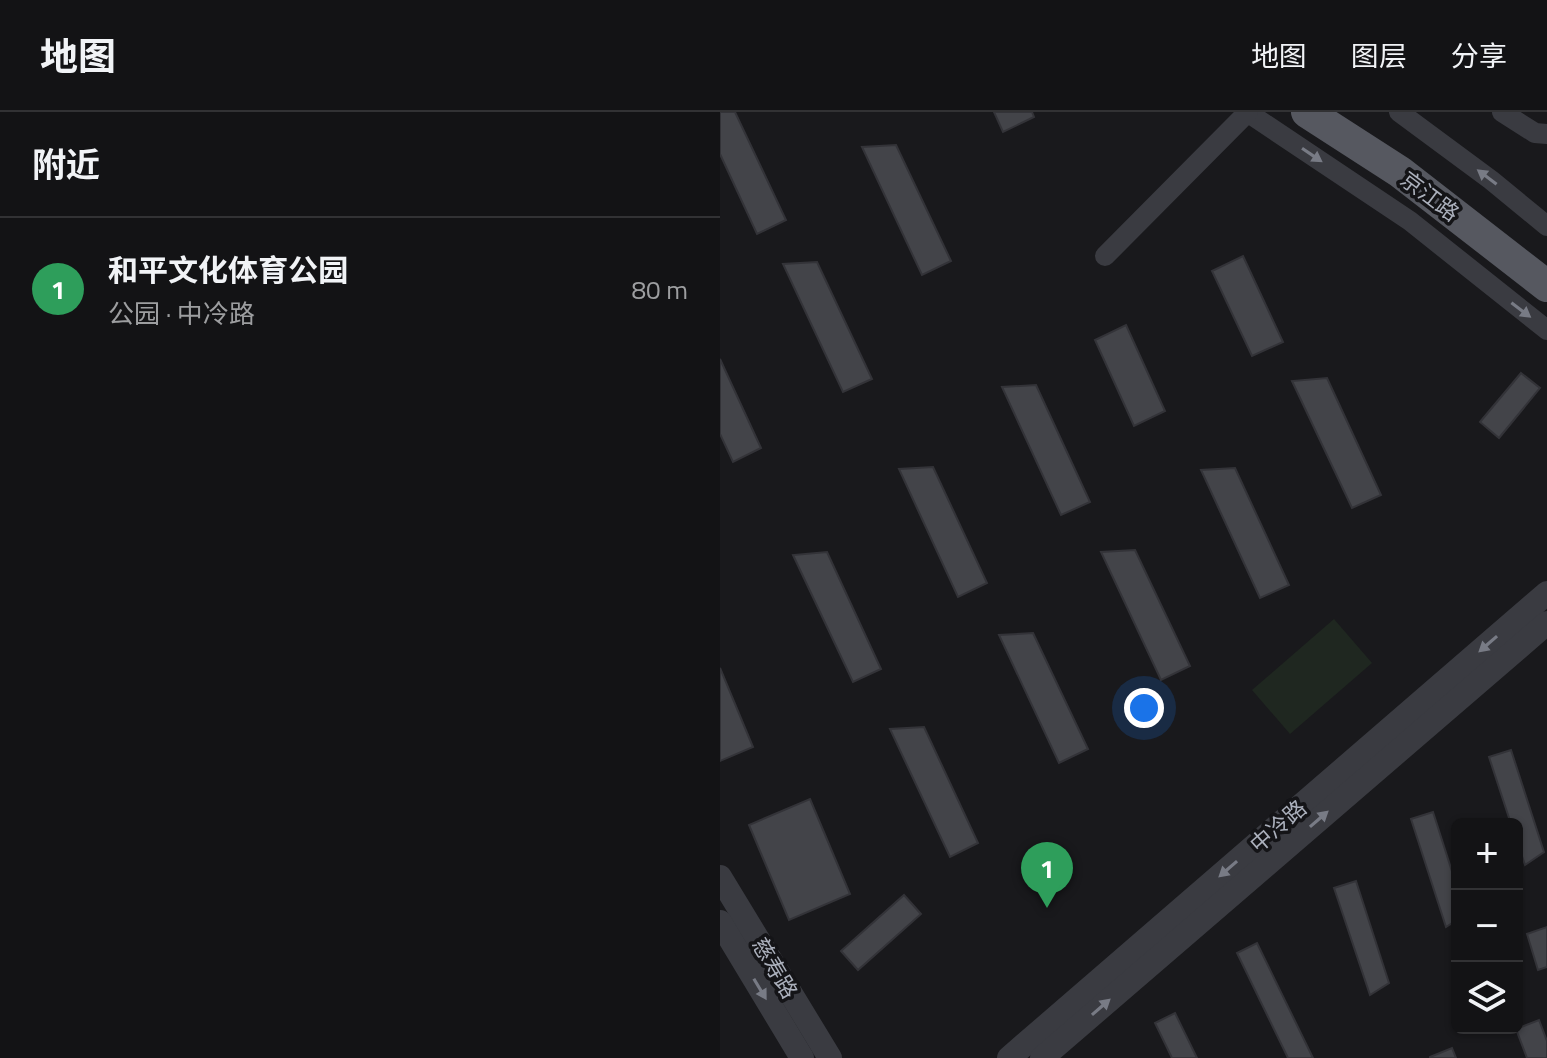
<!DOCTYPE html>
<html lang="zh">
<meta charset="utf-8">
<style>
:root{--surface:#131315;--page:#1c1c1e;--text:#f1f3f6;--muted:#9d9ea0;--line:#323234;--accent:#fabe33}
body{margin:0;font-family:"Titillium Web","Noto Sans SC",sans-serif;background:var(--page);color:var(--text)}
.controls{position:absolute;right:24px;bottom:24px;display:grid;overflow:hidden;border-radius:12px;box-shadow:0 2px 6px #0004}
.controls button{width:72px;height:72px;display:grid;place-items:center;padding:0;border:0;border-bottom:2px solid var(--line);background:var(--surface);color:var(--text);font:40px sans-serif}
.you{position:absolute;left:424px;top:596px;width:28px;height:28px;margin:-20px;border:6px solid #fff;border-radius:50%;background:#1a73e8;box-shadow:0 0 0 12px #1a73e833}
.badge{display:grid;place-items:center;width:52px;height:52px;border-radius:50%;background:var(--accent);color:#fff;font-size:26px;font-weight:700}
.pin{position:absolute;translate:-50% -66px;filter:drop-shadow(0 2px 4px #0008)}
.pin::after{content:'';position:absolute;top:42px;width:28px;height:24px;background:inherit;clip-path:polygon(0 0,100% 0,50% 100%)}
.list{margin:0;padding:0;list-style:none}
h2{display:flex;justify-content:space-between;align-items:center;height:104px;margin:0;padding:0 32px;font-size:34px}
h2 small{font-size:26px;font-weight:400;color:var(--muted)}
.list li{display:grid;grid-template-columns:52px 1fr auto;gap:24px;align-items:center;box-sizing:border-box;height:144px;padding:0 32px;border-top:2px solid var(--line)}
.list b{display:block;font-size:30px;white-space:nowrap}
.list p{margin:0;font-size:26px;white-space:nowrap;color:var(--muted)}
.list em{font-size:26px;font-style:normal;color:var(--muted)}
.icon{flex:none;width:44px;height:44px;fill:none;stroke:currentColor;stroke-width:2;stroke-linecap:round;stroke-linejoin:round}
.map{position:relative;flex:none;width:827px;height:946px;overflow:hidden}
header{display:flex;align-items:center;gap:48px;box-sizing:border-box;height:112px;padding:0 40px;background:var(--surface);border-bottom:2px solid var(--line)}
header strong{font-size:38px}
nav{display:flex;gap:44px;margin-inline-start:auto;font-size:28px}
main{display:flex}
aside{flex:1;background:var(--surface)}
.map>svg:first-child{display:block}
.green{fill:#1f2720}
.building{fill:#434449;stroke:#333338;stroke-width:2}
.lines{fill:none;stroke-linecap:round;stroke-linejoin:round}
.minor{stroke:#3a3b41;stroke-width:20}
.tertiary{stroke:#3a3b41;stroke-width:24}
.primary{stroke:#565860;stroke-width:32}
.oneway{fill:#787b85}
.labels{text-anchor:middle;stroke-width:7;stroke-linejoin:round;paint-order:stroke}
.street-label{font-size:22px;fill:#abb0bc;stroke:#141417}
</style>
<header>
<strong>地图</strong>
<nav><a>地图</a><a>图层</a><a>分享</a></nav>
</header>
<main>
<aside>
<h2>附近<small></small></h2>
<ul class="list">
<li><span class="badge" style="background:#2e9e5b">1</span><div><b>和平文化体育公园</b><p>公园 · 中冷路</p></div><em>80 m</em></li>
</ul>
</aside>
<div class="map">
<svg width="827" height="946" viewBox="0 0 827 946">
<rect width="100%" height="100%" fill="#19191c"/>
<!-- green -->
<path class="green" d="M614 507 652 551 570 622 532 578Z"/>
<!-- building -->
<g class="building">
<path d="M0 0H15L66 108 37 122 0 42Z"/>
<path d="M274 0H312L314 5 283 20Z"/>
<path d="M176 33 231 149 202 163 142 35Z"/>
<path d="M523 144 563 230 532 244 492 159Z"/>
<path d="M97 150 152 267 123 280 63 152Z"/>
<path d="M406 213 445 299 414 314 375 228Z"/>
<path d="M0 247 41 336 13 350 0 322Z"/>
<path d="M801 261 820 276 779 326 760 310Z"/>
<path d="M607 266 661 383 632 396 572 269Z"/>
<path d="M316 273 370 390 341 403 282 275Z"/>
<path d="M213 355 267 471 238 485 179 357Z"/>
<path d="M515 356 569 473 540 486 481 358Z"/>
<path d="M415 438 470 554 441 568 381 440Z"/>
<path d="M107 440 161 557 133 570 73 443Z"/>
<path d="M313 521 368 637 339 651 279 523Z"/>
<path d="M0 556 33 635 0 649Z"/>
<path d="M204 615 258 731 230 745 170 617Z"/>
<path d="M791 638 824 740 805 753 797 730V712H791L769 645Z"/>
<path d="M90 687 130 782 69 808 29 713Z"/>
<path d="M713 700 737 775V808L726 815 691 707Z"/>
<path d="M636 769 669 871 650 883 614 776Z"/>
<path d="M184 783 201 802 138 858 121 839Z"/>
<path d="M827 815V855L818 858 807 822Z"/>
<path d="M537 831 593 946H568L517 841Z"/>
<path d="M455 901 477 946H452L435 911Z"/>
<path d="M819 908 827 929V946H807L796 917Z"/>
<path d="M732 936 736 946H710V945Z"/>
</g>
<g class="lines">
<!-- minor -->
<g class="minor">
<path d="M527 0 690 109 827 218"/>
<path d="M679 0 771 68 827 114"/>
<path d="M782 0 815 21 827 22"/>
<path d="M385 144 528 0"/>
</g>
<!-- tertiary -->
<g class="tertiary">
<path d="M0 765 110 946"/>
<path d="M0 810 82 946"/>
<path d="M289 946 827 481"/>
<path d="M322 946 827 511"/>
</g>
<!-- primary -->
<path class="primary" d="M587 0 680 60 827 174"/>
</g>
<!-- one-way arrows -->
<defs><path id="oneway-solid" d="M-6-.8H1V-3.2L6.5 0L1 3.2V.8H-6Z" transform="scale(2)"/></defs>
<g class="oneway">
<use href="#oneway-solid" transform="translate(592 43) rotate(34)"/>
<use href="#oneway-solid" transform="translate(767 65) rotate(-143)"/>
<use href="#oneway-solid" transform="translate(801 198) rotate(37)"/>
<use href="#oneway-solid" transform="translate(768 532) rotate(139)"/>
<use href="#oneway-solid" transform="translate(599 707) rotate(-41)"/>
<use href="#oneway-solid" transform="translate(508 757) rotate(139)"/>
<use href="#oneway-solid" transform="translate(40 877) rotate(59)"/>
<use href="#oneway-solid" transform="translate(381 895) rotate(-41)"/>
</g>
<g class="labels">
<!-- street labels -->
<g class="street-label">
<text transform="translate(710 84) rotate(37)" y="8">京江路</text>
<text transform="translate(558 714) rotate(-41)" y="8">中冷路</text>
<text transform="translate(55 856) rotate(59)" y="8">慈寿路</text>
</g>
</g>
</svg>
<div class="controls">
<button>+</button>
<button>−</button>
<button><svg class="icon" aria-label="layers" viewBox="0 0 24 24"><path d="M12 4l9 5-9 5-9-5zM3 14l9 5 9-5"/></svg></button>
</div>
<div class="you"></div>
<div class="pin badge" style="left:327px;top:796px;background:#2e9e5b">1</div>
</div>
</main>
